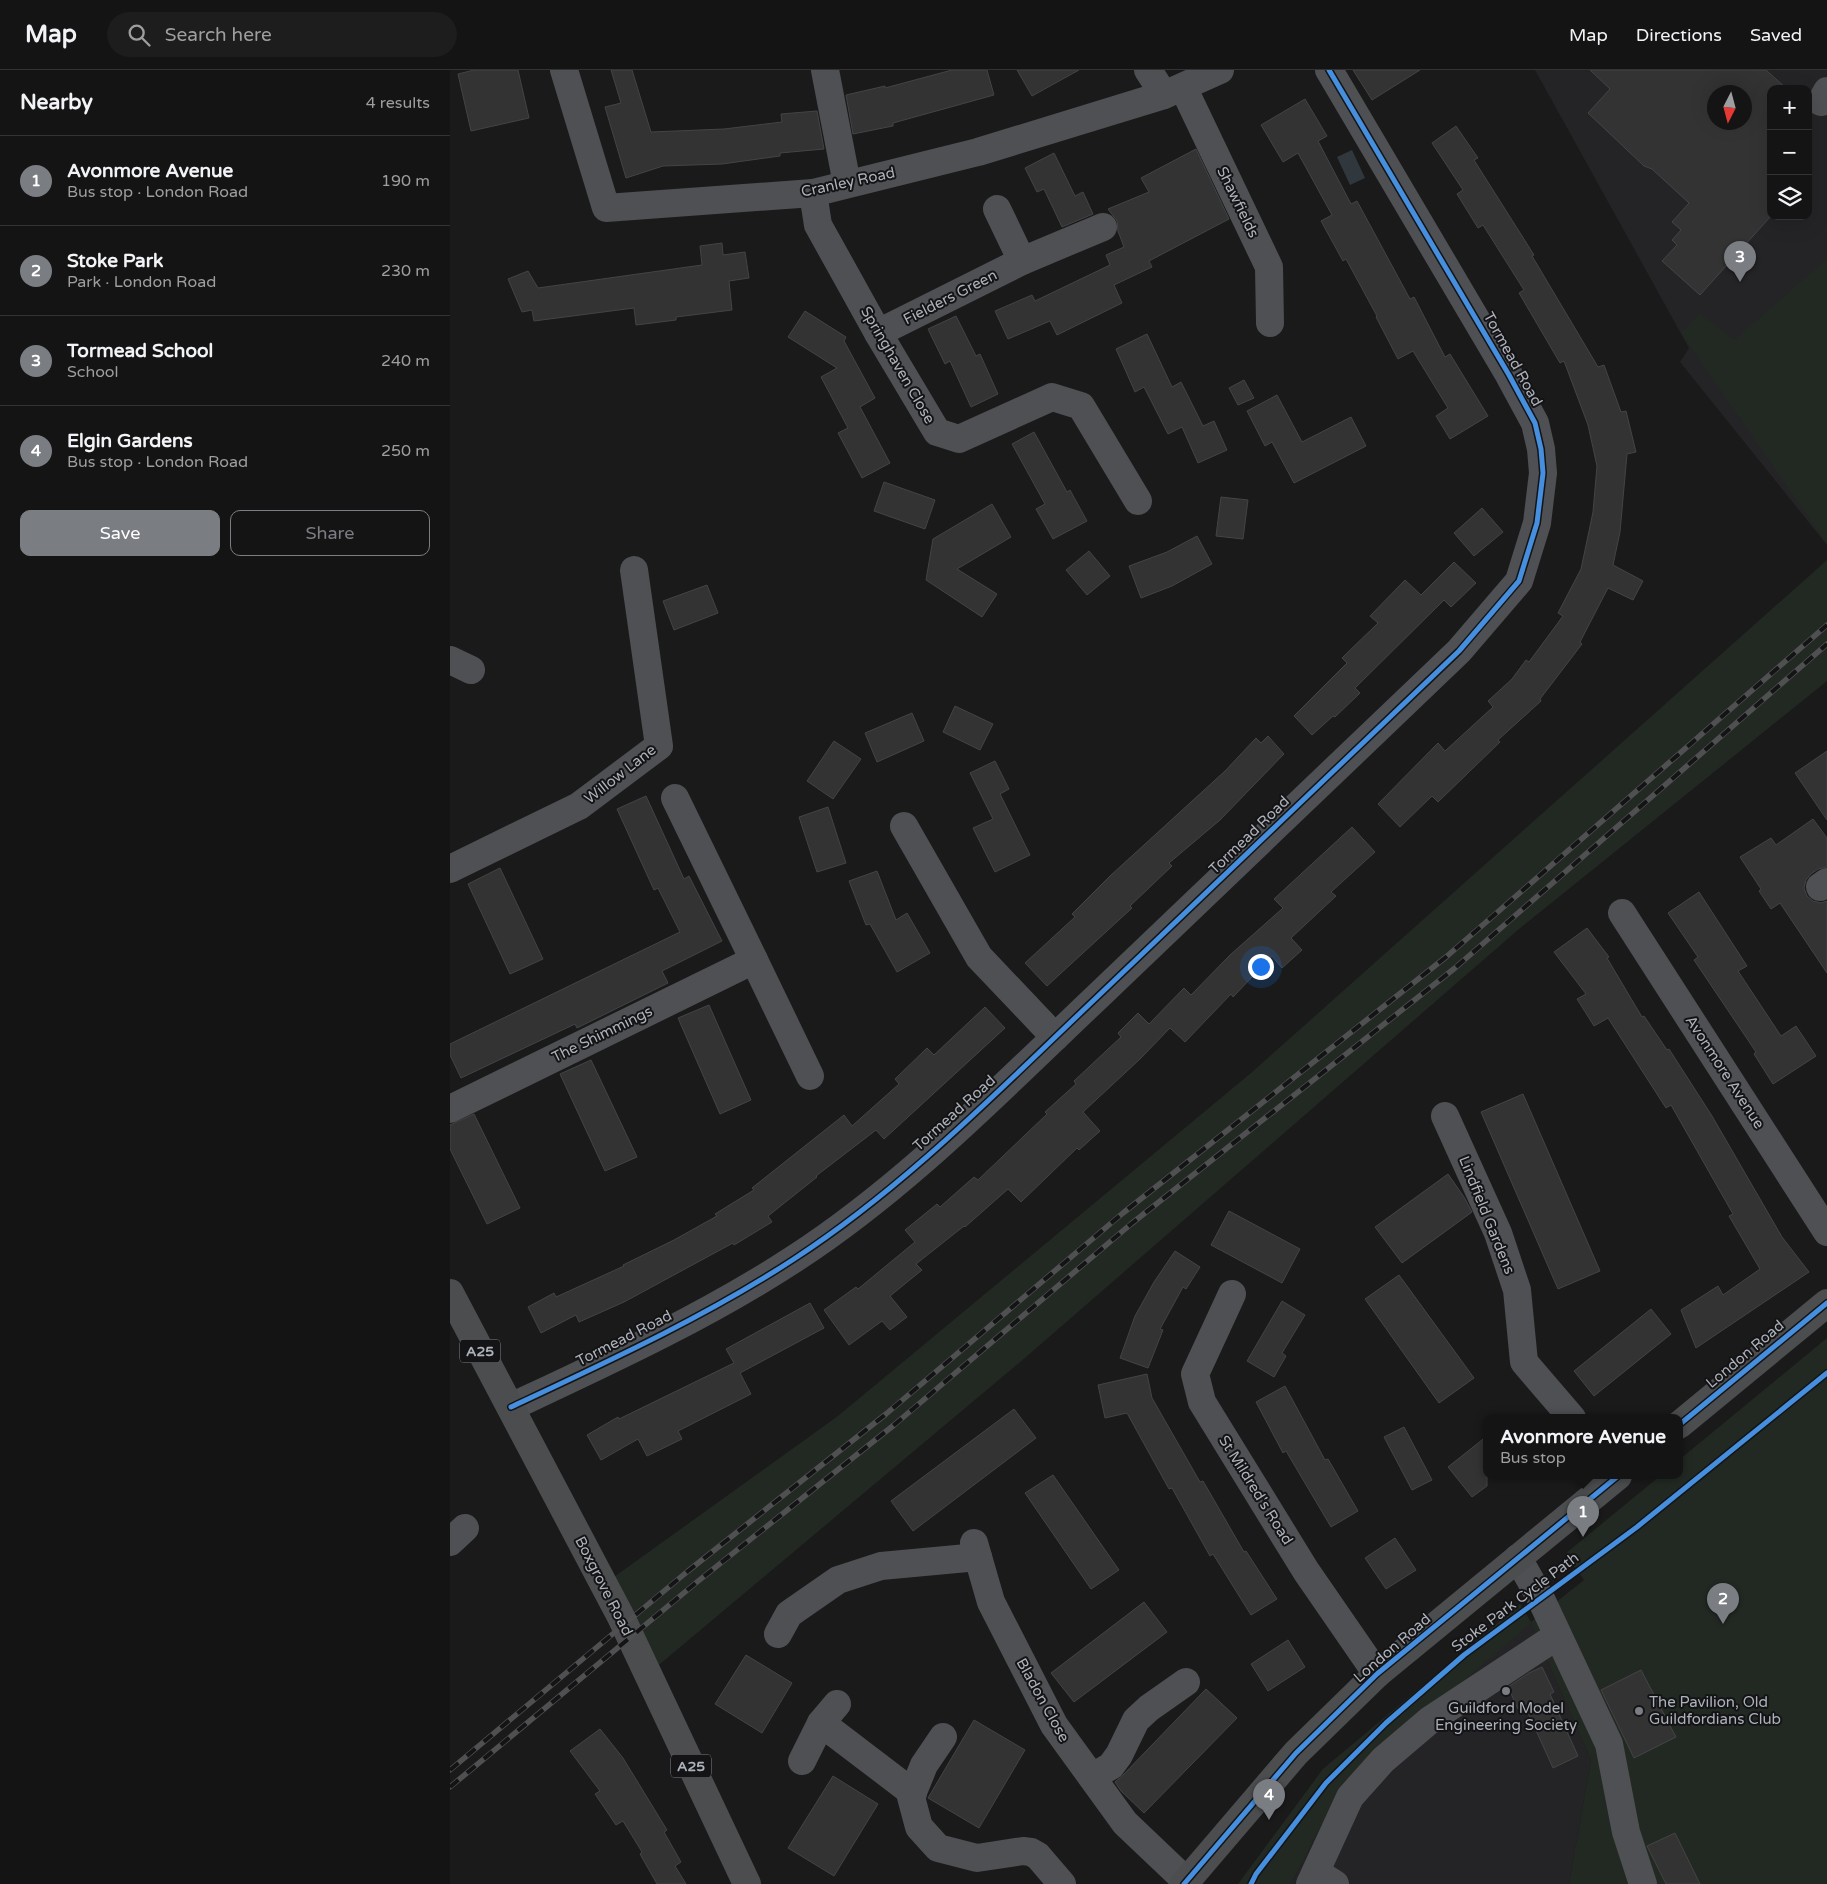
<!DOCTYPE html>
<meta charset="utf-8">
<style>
:root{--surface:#141414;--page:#1d1d1d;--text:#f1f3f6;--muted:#9d9ea0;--line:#333334;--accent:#7a7d82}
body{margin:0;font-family:"Varela Round",sans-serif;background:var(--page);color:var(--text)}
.controls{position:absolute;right:15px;top:15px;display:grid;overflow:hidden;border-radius:10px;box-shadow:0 5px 20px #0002}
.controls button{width:45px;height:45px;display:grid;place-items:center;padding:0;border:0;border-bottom:1px solid var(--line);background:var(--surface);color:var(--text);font:25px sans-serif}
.compass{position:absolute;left:1257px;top:15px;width:45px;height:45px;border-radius:50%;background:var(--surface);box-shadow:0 5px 20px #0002;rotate:186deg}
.you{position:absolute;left:810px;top:896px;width:18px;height:18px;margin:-12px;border:4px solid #fff;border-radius:50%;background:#1a73e8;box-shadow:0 0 0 8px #1a73e833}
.badge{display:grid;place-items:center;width:32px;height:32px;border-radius:50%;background:var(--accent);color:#fff;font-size:16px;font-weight:700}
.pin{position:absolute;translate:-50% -41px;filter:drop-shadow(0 1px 2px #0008)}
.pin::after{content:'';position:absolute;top:26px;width:18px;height:15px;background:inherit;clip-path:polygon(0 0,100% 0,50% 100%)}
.popup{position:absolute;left:1033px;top:1344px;width:200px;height:65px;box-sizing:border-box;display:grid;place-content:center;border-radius:10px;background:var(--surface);filter:drop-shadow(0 1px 4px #0005);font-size:16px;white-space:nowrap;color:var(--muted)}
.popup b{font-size:19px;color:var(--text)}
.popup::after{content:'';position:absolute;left:50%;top:100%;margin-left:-10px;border:10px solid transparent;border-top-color:var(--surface)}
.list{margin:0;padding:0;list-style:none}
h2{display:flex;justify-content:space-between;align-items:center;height:65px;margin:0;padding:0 20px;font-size:21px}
h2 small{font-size:16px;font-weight:400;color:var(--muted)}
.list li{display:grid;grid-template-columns:32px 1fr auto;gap:15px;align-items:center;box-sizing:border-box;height:90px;padding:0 20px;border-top:1px solid var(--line)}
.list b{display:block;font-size:19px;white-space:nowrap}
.list p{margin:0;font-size:16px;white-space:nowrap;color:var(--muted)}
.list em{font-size:16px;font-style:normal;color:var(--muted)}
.actions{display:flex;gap:10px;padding:15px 20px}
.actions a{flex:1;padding:11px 0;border:1px solid var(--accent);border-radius:10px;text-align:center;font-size:18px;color:var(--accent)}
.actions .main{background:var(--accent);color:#fff}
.icon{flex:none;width:28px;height:28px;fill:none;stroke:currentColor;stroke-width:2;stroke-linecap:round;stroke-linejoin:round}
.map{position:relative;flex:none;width:1377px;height:1814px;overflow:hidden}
header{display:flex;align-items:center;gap:30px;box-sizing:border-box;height:70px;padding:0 25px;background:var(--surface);border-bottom:1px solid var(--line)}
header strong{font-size:24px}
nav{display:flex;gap:28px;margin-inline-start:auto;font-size:18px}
.search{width:350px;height:45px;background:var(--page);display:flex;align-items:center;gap:12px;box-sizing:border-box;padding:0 18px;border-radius:28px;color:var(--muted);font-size:19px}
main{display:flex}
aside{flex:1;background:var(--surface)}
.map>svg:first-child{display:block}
.built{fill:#242426;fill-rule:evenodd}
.green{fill:#222923}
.water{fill:#30383d}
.building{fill:#333334;stroke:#434446;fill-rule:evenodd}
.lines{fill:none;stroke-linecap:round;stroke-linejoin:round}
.minor{stroke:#4f5053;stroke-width:28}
.major{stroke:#4c4d4f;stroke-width:28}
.rail-casing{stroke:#505052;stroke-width:5.5}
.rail{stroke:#141416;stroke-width:4;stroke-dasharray:11;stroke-linecap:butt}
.cycleway-casing{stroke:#141416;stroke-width:8}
.cycleway{stroke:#468fdf;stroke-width:5}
.poi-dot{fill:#7a7d82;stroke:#141416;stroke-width:2}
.labels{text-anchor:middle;stroke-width:4;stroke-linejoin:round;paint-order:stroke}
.shield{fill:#141416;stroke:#7f8389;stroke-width:1}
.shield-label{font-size:14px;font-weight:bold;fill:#adb2ba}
.street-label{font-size:15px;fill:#adb2ba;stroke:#141416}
.poi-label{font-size:15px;fill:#adb2ba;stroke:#141416;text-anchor:start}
</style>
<header>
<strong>Map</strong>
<div class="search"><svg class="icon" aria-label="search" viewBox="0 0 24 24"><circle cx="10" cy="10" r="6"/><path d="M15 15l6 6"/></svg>Search here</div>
<nav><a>Map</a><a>Directions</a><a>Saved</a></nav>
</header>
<main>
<aside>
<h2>Nearby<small>4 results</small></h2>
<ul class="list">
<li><span class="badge">1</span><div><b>Avonmore Avenue</b><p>Bus stop · London Road</p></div><em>190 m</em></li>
<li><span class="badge">2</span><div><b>Stoke Park</b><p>Park · London Road</p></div><em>230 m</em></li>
<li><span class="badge">3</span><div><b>Tormead School</b><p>School</p></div><em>240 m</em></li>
<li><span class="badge">4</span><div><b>Elgin Gardens</b><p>Bus stop · London Road</p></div><em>250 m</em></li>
</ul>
<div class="actions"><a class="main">Save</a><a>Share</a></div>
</aside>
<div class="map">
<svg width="1377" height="1814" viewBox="0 0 1377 1814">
<rect width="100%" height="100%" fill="#1a1a1a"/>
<!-- built -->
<g class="built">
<path d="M1085 0H1377V475L1230 292 1239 278ZM1321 19H1358V146H1321ZM1264 22H1294V52H1264Z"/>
<path d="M1081 1552 1141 1690 1119 1814H841L892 1716Z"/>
</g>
<!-- green -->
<g class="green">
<path d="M1377 189V474L1231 263 1250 244 1284 270Z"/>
<path d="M1377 490V611L1069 859 576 1287 204 1599 164 1507 388 1346 801 1003Z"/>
<path d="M1377 1268V1814H1119L1141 1690 1081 1553 892 1716 841 1814H788L873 1699 1070 1534 1081 1552 1134 1510 1115 1484 1210 1406H1229V1390Z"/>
</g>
<!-- water -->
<path class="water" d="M902 80 915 108 900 115 887 87Z"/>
<!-- building -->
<g class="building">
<path d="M24 0H68L79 48 21 61 8 4Z"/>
<path d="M161 0H182L201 62 274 59 332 52 331 44 367 41 374 79 330 83V86L272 94 213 96 176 108 155 37 171 33Z"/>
<path d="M502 0H537L544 25 443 53V56L403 64 396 25 435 16V18Z"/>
<path d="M567 0H629L582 26Z"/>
<path d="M903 0H970L922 30Z"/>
<path d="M1140 0H1316L1337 19H1321V146L1250 225 1212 191 1227 175 1222 170 1231 160 1222 152 1239 133 1202 99 1194 96 1138 43 1160 19ZM1264 22H1294V52H1264Z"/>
<path d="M855 29 877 66 868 71 901 134 907 131 960 229 964 227 995 287 1000 284 1038 346 1000 369 986 346 998 338 963 281 948 289 926 247 927 246 896 189 893 191 871 151 882 145 848 83 833 92 811 55Z"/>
<path d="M1006 56 1028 88 1024 90 1084 185 1082 186 1148 297 1154 295 1171 342 1176 341 1186 382 1177 384 1170 462 1163 495 1193 511 1183 530 1158 518 1130 572 1132 574 1090 629 1091 631 1048 670 1050 672 988 732 982 726 950 757 928 734 988 673 995 681 1043 637 1038 631 1062 609 1076 590 1079 592 1113 546 1108 543 1131 499 1143 442 1147 396 1138 355 1114 291 1110 293 1069 223 1074 220 1033 155 1028 158 1007 124 1013 120 982 73Z"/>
<path d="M746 79 779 149 699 191 702 197 664 215 672 233 607 265 600 251 558 269 545 241 582 225 585 231 660 195 656 185 674 177 668 161 667 151 658 139 699 122 691 108Z"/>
<path d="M604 83 625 126 633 122 643 144 612 157 594 119 587 122 575 98Z"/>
<path d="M272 173 273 185 295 182 299 208 279 211 282 240 226 247V250L186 255 184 238 84 251 82 240 72 242 58 209 78 201 88 218 252 195 250 176Z"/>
<path d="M355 241 396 267 394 271 425 328 410 337 440 393 412 408 388 363 398 358 371 307 387 298 338 267Z"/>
<path d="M506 246 526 286 530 284 548 324 521 337 500 291 495 294 478 259Z"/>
<path d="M697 264 722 317 731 312 753 356 764 351 777 380 748 393 732 357 718 364 694 317 685 322 666 279Z"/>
<path d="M794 310 804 328 788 335 779 318Z"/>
<path d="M827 325 852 372 901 347 916 376 844 413 822 372 815 376 797 341Z"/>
<path d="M584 362 617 422 620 420 637 451 603 469 586 439 595 434 562 374Z"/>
<path d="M434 412 485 430 475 459 424 441Z"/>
<path d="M771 427 798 430 793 469 766 466Z"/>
<path d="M542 434 561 467 507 499 547 524 532 547 476 510 483 469Z"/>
<path d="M1032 438 1053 462 1024 486 1004 463Z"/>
<path d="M747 466 762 494 722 516 691 528 679 496 717 482Z"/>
<path d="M639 481 660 506 637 525 616 500Z"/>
<path d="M1004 492 1026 513 1001 537 994 530 905 618 910 623 885 647 883 646 862 665 844 646 897 593 892 588 928 553 920 546 955 510 971 525Z"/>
<path d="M257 515 268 543 224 560 213 531Z"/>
<path d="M505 636 543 654 530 680 493 662Z"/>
<path d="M462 643 474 671 427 692 415 663Z"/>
<path d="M818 666 834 684 770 750 719 793 722 796 680 836 682 838 597 916 575 893 625 847 622 844 660 806 775 701 806 668 811 673Z"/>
<path d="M384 671 411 689 383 729 357 711Z"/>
<path d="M1377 681V750L1345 703Z"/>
<path d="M545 691 559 719 550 724 580 785 545 802 523 758 543 749 520 703Z"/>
<path d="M196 726 234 809 239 806 272 871 212 901 218 913 127 958 125 954 11 1008 0 985V974L230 862 208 818 204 820 167 739Z"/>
<path d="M378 737 396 793 367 802 349 747Z"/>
<path d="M1363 749 1377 768V797L1368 799 1361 804 1356 810 1354 818 1357 826 1363 831 1371 833 1377 831V903L1330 833 1321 839 1309 821 1311 819 1290 787 1321 768 1326 775Z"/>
<path d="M902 757 925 782 881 822 886 826 841 868 852 880 832 898 822 886 783 927 781 924 735 972 720 958 690 989 633 1042 650 1061 629 1080 627 1078 571 1132 558 1119 515 1157 514 1156 466 1194 472 1200 440 1226 457 1247 440 1260 432 1251 399 1275 374 1240 406 1217 408 1219 465 1172 455 1160 487 1134 490 1137 524 1107 528 1110 597 1044 595 1042 626 1014 624 1011 671 967 668 963 688 943 699 954 734 918 741 925 780 885 833 838 824 829Z"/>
<path d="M50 798 93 889 60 904 18 814Z"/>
<path d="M427 801 446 850 457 843 480 883 447 902 420 854 416 855 399 811Z"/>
<path d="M1249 822 1297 896 1288 901 1331 966 1346 956 1366 986 1323 1014 1304 984 1306 982 1244 890 1248 887 1218 843Z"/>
<path d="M1137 858 1159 887 1157 888 1192 947 1194 946 1217 980 1219 979 1262 1046 1332 1167 1359 1202 1246 1278 1231 1240 1268 1216 1273 1225 1310 1199 1279 1146 1283 1144 1221 1035 1216 1038 1158 948 1144 956 1127 929 1136 924 1104 882Z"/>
<path d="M259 935 301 1030 270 1044 228 948Z"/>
<path d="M535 937 555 958 434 1069 426 1060 366 1106 367 1107 318 1146 322 1152 284 1175 283 1173 174 1232 129 1252 126 1245 91 1263 78 1237 104 1223 106 1227 174 1196 173 1195 224 1170 267 1146 265 1144 304 1120 302 1118 394 1045 402 1056 449 1014 445 1009 477 978 484 985Z"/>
<path d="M141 990 187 1087 155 1101 110 1004Z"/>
<path d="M1073 1024 1150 1201 1108 1219 1031 1042Z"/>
<path d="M24 1044 70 1138 37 1154 0 1079V1055Z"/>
<path d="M998 1104 1014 1127 1022 1142 952 1193 925 1157Z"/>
<path d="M779 1141 850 1179 832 1213 761 1175Z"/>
<path d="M725 1181 750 1197 736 1219 733 1217 710 1259 713 1260 698 1298 670 1288 685 1246 704 1212Z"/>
<path d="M949 1205 1024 1308 989 1333 915 1229Z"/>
<path d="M832 1231 855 1245 832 1283 836 1286 824 1307 797 1291Z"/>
<path d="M360 1233 374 1258 290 1303 301 1324 228 1361 232 1369 197 1386 188 1369 151 1390 137 1365 168 1347 169 1349 284 1293 276 1279Z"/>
<path d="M1201 1239 1221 1264 1144 1326 1124 1301Z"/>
<path d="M697 1304 702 1328 750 1412 753 1411 794 1482 796 1481 827 1529 801 1545 763 1484 760 1486 722 1418 719 1419 677 1343 655 1348 648 1315Z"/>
<path d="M835 1316 875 1390 878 1389 908 1441 881 1457 836 1381 833 1383 806 1332Z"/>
<path d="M564 1339 586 1368 463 1461 441 1431Z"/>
<path d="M954 1357 982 1410 962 1420 934 1367Z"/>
<path d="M1037 1366V1416L1022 1427 998 1397Z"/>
<path d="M603 1405 669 1500 641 1519 575 1423Z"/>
<path d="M945 1468 966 1500 936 1519 915 1488Z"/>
<path d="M694 1532 717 1562 624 1632 601 1603Z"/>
<path d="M838 1570 855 1597 818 1621 801 1594Z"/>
<path d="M296 1585 342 1613 312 1663 265 1634Z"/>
<path d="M1092 1597 1104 1622 1100 1624 1128 1686 1103 1698 1075 1636 1068 1639 1058 1617 1079 1603Z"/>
<path d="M1191 1600 1226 1667 1184 1688 1151 1620Z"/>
<path d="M756 1619 787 1648 694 1743 671 1721 665 1712 673 1705Z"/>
<path d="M524 1650 575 1680 529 1758 478 1728Z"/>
<path d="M150 1659 173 1688 217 1760 214 1762 231 1792 225 1796 236 1814H207L190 1784 192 1782 173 1751 166 1755 145 1724 150 1721 120 1681Z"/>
<path d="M383 1706 428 1734 384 1806 338 1778Z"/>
<path d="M1225 1763 1250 1814H1216L1197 1776Z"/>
</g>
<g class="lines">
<!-- minor -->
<g class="minor">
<path d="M114 0 156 138 363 123 528 82 714 25 770 0"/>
<path d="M375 0 397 114"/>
<path d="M698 0 714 25"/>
<path d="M733 17 819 197 820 253"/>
<path d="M1371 32 1377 21"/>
<path d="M363 123 368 155 428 263 487 362 509 369 602 327 631 336 688 431"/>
<path d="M572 191 653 157"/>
<path d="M428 263 572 191 547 139"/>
<path d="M0 590 21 600"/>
<path d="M454 756 529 887 605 967"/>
<path d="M0 799 129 736 209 676 184 500"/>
<path d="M1370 817 1377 812"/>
<path d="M1172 843 1377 1162"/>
<path d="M304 890 360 1006"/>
<path d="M0 1039 304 890 225 728"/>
<path d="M995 1046 1048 1163 1067 1220 1074 1292 1122 1348"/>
<path d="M782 1224 745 1304 752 1332 856 1501 927 1604"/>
<path d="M61 1337C157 1292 255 1247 344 1189 455 1117 549 1020 645 929 766 813 888 697 1009 581L1069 511 1087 453 1093 403 1091 379 1085 353 1059 305 879 0"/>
<path d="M0 1472 15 1458"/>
<path d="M524 1473 541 1532 604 1655 675 1753 736 1811"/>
<path d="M1068 1488 1091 1529 1159 1674 1176 1762 1193 1814"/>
<path d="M328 1564 339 1544 388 1510 431 1496 528 1487"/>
<path d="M371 1653 463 1723"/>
<path d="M493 1667 474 1695 461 1727 469 1757 488 1778 527 1788 573 1781 581 1782 588 1786 612 1814"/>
<path d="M352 1691 371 1653 387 1634"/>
<path d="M642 1707 661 1696 669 1685 686 1650 699 1638 736 1612"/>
<path d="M866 1802 885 1814"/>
<path d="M860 1814 900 1727 933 1690 980 1650 1107 1566"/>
</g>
<!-- major -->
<g class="major">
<path d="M0 1223 171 1547 297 1814"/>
<path d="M1229 1355 1377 1233"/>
<path d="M734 1814 846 1683 927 1604 1168 1406"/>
</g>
<defs>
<g id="rail">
<path d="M0 1700 238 1501 436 1344 673 1143 996 887 1377 555"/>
<path d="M0 1717 247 1512 444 1355 681 1154 1005 898 1377 574"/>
</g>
</defs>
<!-- rail casing -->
<use href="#rail" class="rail-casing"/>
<!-- rail -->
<use href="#rail" class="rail"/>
<defs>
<g id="cycleway">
<path d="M61 1337C157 1292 255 1247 344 1189 455 1117 549 1020 645 929 766 813 888 697 1009 581L1069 511 1087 453 1093 403 1091 379 1085 353 1059 305 879 0"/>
<path d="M1229 1355 1377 1233"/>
<path d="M734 1814 846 1683 927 1604 1168 1406"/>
<path d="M801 1814 806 1804 876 1713 936 1653 1014 1585 1187 1457 1377 1303"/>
</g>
</defs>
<!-- cycleway casing -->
<use href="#cycleway" class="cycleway-casing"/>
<!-- cycleway -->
<use href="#cycleway" class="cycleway"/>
</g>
<!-- markers -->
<g class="poi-dot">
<circle cx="1056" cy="1621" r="5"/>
<circle cx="1189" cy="1641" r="5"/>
</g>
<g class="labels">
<!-- shield labels -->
<g class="shield">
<rect x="10" y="1269.5" width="40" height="23" rx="4"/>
<rect x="221" y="1684.5" width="40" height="23" rx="4"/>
</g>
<g class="shield-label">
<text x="30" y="1286">A25</text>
<text x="241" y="1701">A25</text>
</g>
<!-- street labels -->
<g class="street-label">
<text transform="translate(398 112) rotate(-12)" y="5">Cranley Road</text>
<text transform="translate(788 132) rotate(64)" y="5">Shawfields</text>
<text transform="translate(500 227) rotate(-27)" y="5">Fielders Green</text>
<text transform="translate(1063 289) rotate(61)" y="5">Tormead Road</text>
<text transform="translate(448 295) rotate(60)" y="5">Springhaven Close</text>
<text transform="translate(170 704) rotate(-38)" y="5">Willow Lane</text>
<text transform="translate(799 765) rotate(-44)" y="5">Tormead Road</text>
<text transform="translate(152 964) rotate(-26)" y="5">The Shimmings</text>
<text transform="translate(1275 1002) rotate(57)" y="5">Avonmore Avenue</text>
<text transform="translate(504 1043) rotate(-42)" y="5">Tormead Road</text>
<text transform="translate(1037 1145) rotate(68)" y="5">Lindfield Gardens</text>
<text transform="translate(174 1268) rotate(-27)" y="5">Tormead Road</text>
<text transform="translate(1295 1284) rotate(-40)" y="5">London Road</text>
<text transform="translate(806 1420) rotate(58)" y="5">St Mildred's Road</text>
<text transform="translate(154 1516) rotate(63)" y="5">Boxgrove Road</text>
<text transform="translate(1065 1532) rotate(-37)" y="5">Stoke Park Cycle Path</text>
<text transform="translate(942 1578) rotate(-41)" y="5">London Road</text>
<text transform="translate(593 1630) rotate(61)" y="5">Bladon Close</text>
</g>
<!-- poi labels -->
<g class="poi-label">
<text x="1199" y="1637">The Pavilion, Old<tspan x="1199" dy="17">Guildfordians Club</tspan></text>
<text x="1056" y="1643" text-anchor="middle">Guildford Model<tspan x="1056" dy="17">Engineering Society</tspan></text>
</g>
</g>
</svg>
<div class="controls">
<button>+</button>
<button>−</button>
<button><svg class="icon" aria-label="layers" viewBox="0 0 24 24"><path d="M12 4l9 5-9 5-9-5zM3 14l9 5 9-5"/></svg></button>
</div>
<svg class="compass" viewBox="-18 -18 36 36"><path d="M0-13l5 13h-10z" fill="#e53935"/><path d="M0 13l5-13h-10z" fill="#9d9ea0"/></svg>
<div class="you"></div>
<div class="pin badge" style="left:1133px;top:1467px">1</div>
<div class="popup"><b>Avonmore Avenue</b>Bus stop</div>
<div class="pin badge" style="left:1273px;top:1554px">2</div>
<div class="pin badge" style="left:1290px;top:212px">3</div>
<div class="pin badge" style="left:819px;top:1750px">4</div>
</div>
</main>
